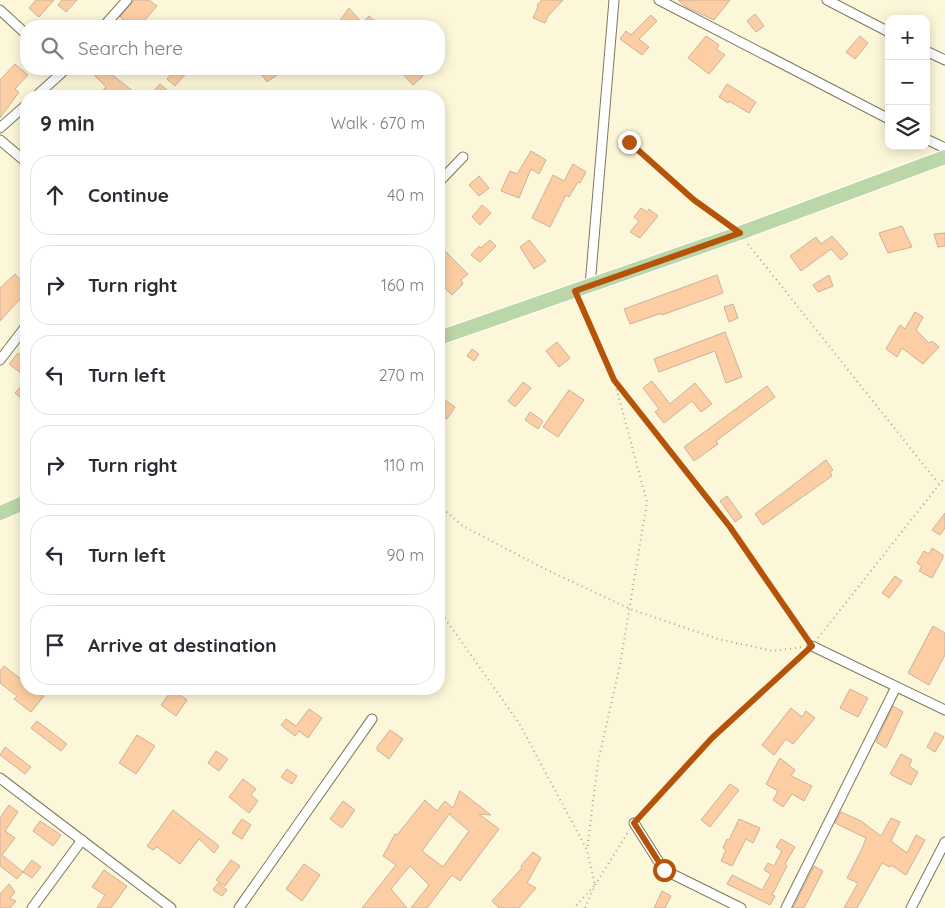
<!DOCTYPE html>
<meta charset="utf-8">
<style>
:root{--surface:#fff;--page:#f7f7f7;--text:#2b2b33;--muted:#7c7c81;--line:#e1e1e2}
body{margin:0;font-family:Quicksand,sans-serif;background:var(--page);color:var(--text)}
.controls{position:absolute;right:15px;top:15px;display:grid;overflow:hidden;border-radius:10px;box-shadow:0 2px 12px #0003}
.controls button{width:45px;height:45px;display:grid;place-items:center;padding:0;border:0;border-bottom:1px solid var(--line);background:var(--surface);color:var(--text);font:25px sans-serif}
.stop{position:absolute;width:15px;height:15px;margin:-11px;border:4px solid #b45309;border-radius:50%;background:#fff}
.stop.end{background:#b45309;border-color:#fff;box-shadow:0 1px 5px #0008}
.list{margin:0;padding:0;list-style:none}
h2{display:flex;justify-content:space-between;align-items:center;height:65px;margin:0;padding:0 20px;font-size:21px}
h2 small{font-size:16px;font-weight:400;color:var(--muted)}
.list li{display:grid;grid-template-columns:32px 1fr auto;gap:15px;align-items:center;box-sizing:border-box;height:80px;margin:0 10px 10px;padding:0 10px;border:1px solid var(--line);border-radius:20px}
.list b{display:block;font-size:19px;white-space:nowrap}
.list em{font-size:16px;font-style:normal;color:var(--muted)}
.icon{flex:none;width:28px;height:28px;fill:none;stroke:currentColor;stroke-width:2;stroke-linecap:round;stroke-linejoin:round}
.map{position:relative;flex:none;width:945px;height:908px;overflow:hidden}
.search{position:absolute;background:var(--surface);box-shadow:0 2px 12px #0003;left:20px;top:20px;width:425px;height:55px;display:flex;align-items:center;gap:12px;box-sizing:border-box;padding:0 18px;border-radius:20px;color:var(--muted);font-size:19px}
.panel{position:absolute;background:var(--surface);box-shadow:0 2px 12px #0003;left:20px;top:90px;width:425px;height:605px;border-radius:20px}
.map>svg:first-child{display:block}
.building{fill:#fdcea3;stroke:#c9b29d;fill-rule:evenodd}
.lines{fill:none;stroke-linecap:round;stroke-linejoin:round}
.street-casing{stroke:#7d785d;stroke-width:11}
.primary-casing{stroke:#fff;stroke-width:16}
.path{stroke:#aba68f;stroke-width:2;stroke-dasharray:1 4;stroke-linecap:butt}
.street{stroke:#fff;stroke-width:9}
.primary{stroke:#bbd6a8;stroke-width:14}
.route{stroke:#b45309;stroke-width:6}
</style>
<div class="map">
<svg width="945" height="908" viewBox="0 0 945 908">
<rect width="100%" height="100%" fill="#fdf7d9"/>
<!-- building -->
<g class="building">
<path d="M36 0H54L39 17 29 8Z"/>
<path d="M62 0H77L66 12 58 5Z"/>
<path d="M134 0H149L157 6 144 21 150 26H117L123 19 120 17Z"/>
<path d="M542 0H563L548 16 545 23 533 18 538 7 537 5Z"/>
<path d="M678 0H730L714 20 686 7Z"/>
<path d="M349 8 362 23 369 16 380 26H336Z"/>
<path d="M755 14 764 26 756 32 747 21Z"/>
<path d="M651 15 657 21 639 39 649 47 642 55 620 39 626 31 631 35Z"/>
<path d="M706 36 719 45 716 49 725 55 709 74 688 58Z"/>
<path d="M860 36 868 43 855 59 846 52Z"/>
<path d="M15 64 28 75 15 89 19 92 0 118V80Z"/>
<path d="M88 69H114L110 73 139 96H98L106 87Z"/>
<path d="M176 69H190L175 86 167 79Z"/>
<path d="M272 69 277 75 267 82 262 75Z"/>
<path d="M398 69H416L423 76 413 85Z"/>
<path d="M160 84 167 90 161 96H149Z"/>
<path d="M727 84 756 102 749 113 729 101 728 103 719 97Z"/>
<path d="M531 151 546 160 539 174 531 169 519 198 501 191 510 171 517 174Z"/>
<path d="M573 164 586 172 580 183 578 182 569 197 566 195 550 227 532 218 553 175 564 181Z"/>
<path d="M479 176 489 188 479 196 469 185Z"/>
<path d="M482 205 491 213 480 225 472 217Z"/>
<path d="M641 208 647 212 649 209 658 216 640 238 630 232 639 221 634 217Z"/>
<path d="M902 226 912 247 888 253 879 233Z"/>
<path d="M945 233V246L938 247 934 234Z"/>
<path d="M832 236 848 254 841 260 831 249 801 271 790 256 816 237 821 244Z"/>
<path d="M490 240 496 246 480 262 471 255 479 246 481 248Z"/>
<path d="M529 240 546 261 534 269 520 247Z"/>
<path d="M439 245 468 274 461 280 463 284 452 295 439 283Z"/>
<path d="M15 274 26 286V298L21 301 20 299 0 321V288Z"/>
<path d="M717 275 723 293 662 315V313L630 324 624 309Z"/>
<path d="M829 275 833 286 818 292 813 285Z"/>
<path d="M733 304 738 318 729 322 724 307Z"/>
<path d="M915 312 923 317 916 330 929 343 932 341 939 347 923 364 902 348 897 357 886 349 900 325 905 329Z"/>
<path d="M725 332 742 377 726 383 715 351 659 372 654 359Z"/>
<path d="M557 342 570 358 559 367 546 351Z"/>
<path d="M472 349 479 354 474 361 467 356Z"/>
<path d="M18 353 26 360V377L9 364Z"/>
<path d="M26 381V402L15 393Z"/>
<path d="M652 381 670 404 695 383 712 404 701 412 692 401 664 423 655 412 659 409 643 388Z"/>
<path d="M523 382 531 388 515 407 508 401Z"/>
<path d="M767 386 775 397 716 441 718 444 694 461 684 447Z"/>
<path d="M569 390 584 400 558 437 543 427Z"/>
<path d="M439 396 455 407 447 419 439 414Z"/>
<path d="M530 412 543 421 538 429 525 420Z"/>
<path d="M826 460 833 470 830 472 832 476 763 525 755 514Z"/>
<path d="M727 496 742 517 735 522 720 501Z"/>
<path d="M945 513V528L940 535 932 530Z"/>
<path d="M932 548 943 555V558L932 578 919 571 922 566 917 563 924 551 929 554Z"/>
<path d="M895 576 902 581 889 598 882 593Z"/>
<path d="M933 626 945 633V655L929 685 908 673Z"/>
<path d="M4 666 26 683V689H34L44 696 31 712 14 699 17 696 0 683V671Z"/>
<path d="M850 689 868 698 858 717 840 708Z"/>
<path d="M172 690 187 700 176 716 161 705Z"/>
<path d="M893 706 903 712 886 748 876 742Z"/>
<path d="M791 708 802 717 806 711 815 718 793 744 786 739 774 755 762 745Z"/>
<path d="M309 709 322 718 308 738 299 731 295 736 281 725 286 719 296 726Z"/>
<path d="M37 721 67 744 61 751 31 728Z"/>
<path d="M390 730 403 739 389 759 377 750V747Z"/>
<path d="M935 732 944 737 935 752 927 747Z"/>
<path d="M137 735 155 746 136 774 119 763Z"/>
<path d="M5 747 31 767 25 774 0 755Z"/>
<path d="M216 751 228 759 219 771 208 763Z"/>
<path d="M901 754 912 760 909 766 918 772 911 785 890 774Z"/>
<path d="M780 758 795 770 791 776 812 786 804 801 792 794 783 807 773 800 778 791 766 784Z"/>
<path d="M287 769 297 776 292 784 281 777Z"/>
<path d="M243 779 256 789 251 795 258 801 249 813 229 797Z"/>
<path d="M730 784 739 790 710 827 701 820Z"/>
<path d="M460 791 491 815 479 814 499 829 460 881 452 875 427 908H411L429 885 410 866 391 889 407 908H362L396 865 383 856 395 834 397 835 425 800 437 811 445 801 453 808ZM450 813V815L469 831 443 867 422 851Z"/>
<path d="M343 801 355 810 342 828 330 819Z"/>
<path d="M9 805 18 812 5 831 15 838 2 855 23 872 17 879 0 866V818Z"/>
<path d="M173 810 219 846 214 853 199 839 180 864 157 847 153 850 147 846Z"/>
<path d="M841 812 861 821 881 836 891 818 900 822 891 841 907 853 916 835 925 840 906 875 891 865 890 867 882 863 857 908H844L858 883 847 878 862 849 866 838 835 823Z"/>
<path d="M242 819 251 825 242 839 232 833Z"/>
<path d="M739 819 760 828 753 843 746 839 732 866 721 861 726 850 723 848 727 839 729 840Z"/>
<path d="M40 821 61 835 53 846 33 831Z"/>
<path d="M781 839 795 847 785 864 787 866 772 895 775 896 770 905 727 884 732 875 762 890 771 874 764 870 768 863 774 866 782 851 776 847Z"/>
<path d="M533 852 541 858 527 883 536 888 519 908H499L492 901 522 868 521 866Z"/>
<path d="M32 860 41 867 32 878 23 872Z"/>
<path d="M231 860 240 866 225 886 216 880Z"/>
<path d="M304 864 320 875 302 901 286 889Z"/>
<path d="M814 866 823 871 804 908H793Z"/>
<path d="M104 870 127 886 111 908H97L105 895 92 887Z"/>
<path d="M218 883 227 890 222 896 213 890Z"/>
<path d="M9 884 15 892 10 898 16 901 10 908H0V894Z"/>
<path d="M662 891 671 896 665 908H654Z"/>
</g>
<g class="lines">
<defs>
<g id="street">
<path d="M659 0 889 119"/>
<path d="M827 0 889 32"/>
<path d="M0 10 26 34"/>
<path d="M104 26 127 0"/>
<path d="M926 51 945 60"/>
<path d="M36 96 66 69"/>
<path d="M0 128 26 105"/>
<path d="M926 139 945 148"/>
<path d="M0 140 26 162"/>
<path d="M439 182 463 157"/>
<path d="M590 286 614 0"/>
<path d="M0 360 26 326"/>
<path d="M812 646 945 710"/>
<path d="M0 778 171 908"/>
<path d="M634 823 664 870 741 908"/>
<path d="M32 908 82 840"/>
<path d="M239 908 372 719"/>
<path d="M786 908 896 687"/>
<path d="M911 908 945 842"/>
</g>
<g id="primary">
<path d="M439 338 740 233 945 157"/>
<path d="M0 513 26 502"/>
</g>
</defs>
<!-- street casing -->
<use href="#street" class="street-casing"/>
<!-- primary casing -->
<use href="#primary" class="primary-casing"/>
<!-- path -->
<g class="path">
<path d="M629 142 694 200 727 224"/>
<path d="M748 244 938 483"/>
<path d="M579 302 614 380 647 502 620 665 598 762 587 850"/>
<path d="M614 380 730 527 807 638"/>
<path d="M439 505 461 525 543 568 630 609 718 639 773 651 802 647"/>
<path d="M439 610 519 723 587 850 595 885 574 908"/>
<path d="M818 638 945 477"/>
<path d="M640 816 712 738 805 653"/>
<path d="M585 908 595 885 628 832"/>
</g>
<!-- street -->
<use href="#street" class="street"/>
<!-- primary -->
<use href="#primary" class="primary"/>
</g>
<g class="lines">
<!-- route -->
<path class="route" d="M629 142 694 200 740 233 575 291 614 380 730 527 812 646 712 738 634 823 664 870"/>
</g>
</svg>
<div class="controls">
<button>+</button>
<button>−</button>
<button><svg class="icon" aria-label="layers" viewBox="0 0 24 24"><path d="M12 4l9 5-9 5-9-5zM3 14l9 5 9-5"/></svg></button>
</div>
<div class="stop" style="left:664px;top:870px"></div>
<div class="stop end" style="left:629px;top:142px"></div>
<div class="search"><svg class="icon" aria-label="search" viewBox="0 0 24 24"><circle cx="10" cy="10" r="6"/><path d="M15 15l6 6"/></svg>Search here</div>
<section class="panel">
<h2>9 min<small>Walk · 670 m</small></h2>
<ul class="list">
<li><svg class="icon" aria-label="ahead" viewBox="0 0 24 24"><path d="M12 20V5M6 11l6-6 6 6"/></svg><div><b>Continue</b></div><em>40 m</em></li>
<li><svg class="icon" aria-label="right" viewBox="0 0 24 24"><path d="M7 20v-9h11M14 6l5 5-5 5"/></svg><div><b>Turn right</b></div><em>160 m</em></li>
<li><svg class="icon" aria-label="left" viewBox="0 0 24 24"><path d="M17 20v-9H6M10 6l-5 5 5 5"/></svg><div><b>Turn left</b></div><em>270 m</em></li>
<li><svg class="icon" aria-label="right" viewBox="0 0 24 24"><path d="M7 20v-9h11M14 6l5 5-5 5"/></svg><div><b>Turn right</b></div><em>110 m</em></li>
<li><svg class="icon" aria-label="left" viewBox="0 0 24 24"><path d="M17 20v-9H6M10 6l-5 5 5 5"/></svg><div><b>Turn left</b></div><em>90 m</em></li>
<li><svg class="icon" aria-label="arrive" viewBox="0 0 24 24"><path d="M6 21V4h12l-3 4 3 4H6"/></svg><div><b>Arrive at destination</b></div></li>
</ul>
</section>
</div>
